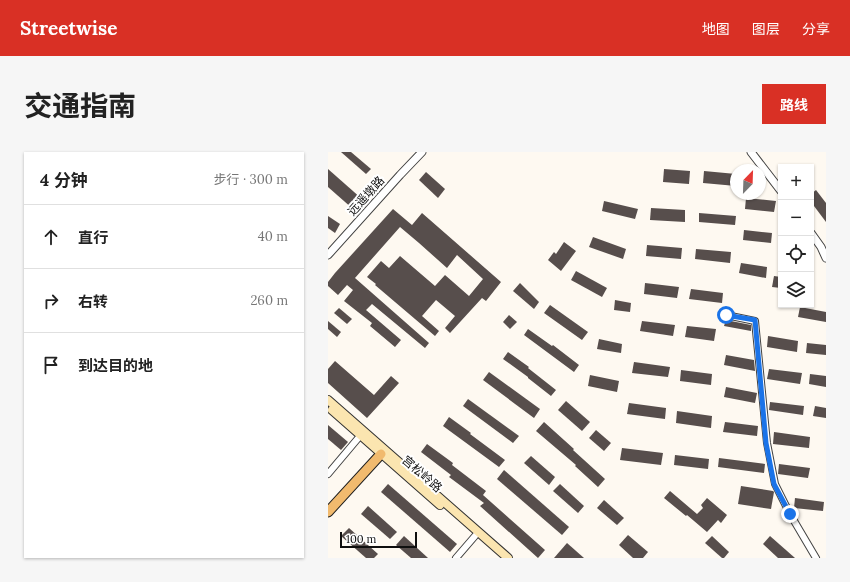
<!DOCTYPE html>
<html lang="zh">
<meta charset="utf-8">
<style>
:root{--surface:#fff;--page:#f6f6f6;--text:#222;--muted:#767676;--line:#e0e0e0;--accent:#d93025}
body{margin:0;font-family:Lora,"Noto Sans SC",serif;background:var(--page);color:var(--text)}
.controls{position:absolute;right:12px;top:12px;display:grid;overflow:hidden;border-radius:0px;box-shadow:0 1px 3px #0004}
.controls button{width:36px;height:36px;display:grid;place-items:center;padding:0;border:0;border-bottom:1px solid var(--line);background:var(--surface);color:var(--text);font:20px sans-serif}
.compass{position:absolute;left:402px;top:12px;width:36px;height:36px;border-radius:50%;background:var(--surface);box-shadow:0 1px 3px #0004;rotate:23deg}
.scale{position:absolute;left:12px;bottom:10px;width:77px;box-sizing:border-box;padding-left:4px;border:2px solid #0f0f0f;border-top:0;font-size:11px;line-height:14px;white-space:nowrap;color:#0f0f0f;-webkit-text-stroke:3px #fff;paint-order:stroke}
.stop{position:absolute;width:12px;height:12px;margin:-9px;border:3px solid #1a73e8;border-radius:50%;background:#fff}
.stop.end{background:#1a73e8;border-color:#fff;box-shadow:0 1px 4px #0008}
.list{margin:0;padding:0;list-style:none}
h2{display:flex;justify-content:space-between;align-items:center;height:52px;margin:0;padding:0 16px;font-size:17px}
h2 small{font-size:13px;font-weight:400;color:var(--muted)}
.list li{display:grid;grid-template-columns:26px 1fr auto;gap:12px;align-items:center;box-sizing:border-box;height:64px;padding:0 16px;border-top:1px solid var(--line)}
.list b{display:block;font-size:15px;white-space:nowrap}
.list em{font-size:13px;font-style:normal;color:var(--muted)}
.icon{flex:none;width:22px;height:22px;fill:none;stroke:currentColor;stroke-width:2;stroke-linecap:round;stroke-linejoin:round}
.map{position:relative;flex:none;width:498px;height:406px;overflow:hidden;border-radius:0px}
header{display:flex;align-items:center;gap:24px;box-sizing:border-box;height:56px;padding:0 20px;background:var(--accent);color:#fff}
header strong{font-size:19px}
nav{display:flex;gap:22px;margin-inline-start:auto;font-size:14px}
.intro{display:flex;align-items:center;justify-content:space-between;box-sizing:border-box;height:96px;padding:0 24px}
h1{margin:0;font-size:28px}
.button{padding:10px 18px;border-radius:0px;background:var(--accent);color:#fff;font-size:14px;font-weight:700}
main{display:flex;gap:24px;padding:0 24px}
aside{flex:1;background:var(--surface);border-radius:0px;box-shadow:0 1px 3px #0004}
.map>svg:first-child{display:block}
.building{fill:#574e4c}
.lines{fill:none;stroke-linecap:round;stroke-linejoin:round}
.minor-casing{stroke:#424242;stroke-width:8}
.tertiary-casing{stroke:#424242;stroke-width:9}
.secondary-casing{stroke:#313131;stroke-width:10}
.primary-casing{stroke:#202020;stroke-width:11}
.minor{stroke:#fff;stroke-width:6}
.tertiary{stroke:#fff;stroke-width:7}
.secondary{stroke:#fbe5b0;stroke-width:8}
.primary{stroke:#f1ba6e;stroke-width:9}
.route{stroke:#1a73e8;stroke-width:5}
.labels{text-anchor:middle;stroke-width:4;stroke-linejoin:round;paint-order:stroke}
.street-label{font-size:12px;fill:#0f0f0f;stroke:#fff}
</style>
<header>
<strong>Streetwise</strong>
<nav><a>地图</a><a>图层</a><a>分享</a></nav>
</header>
<div class="intro"><h1>交通指南</h1><a class="button">路线</a></div>
<main>
<aside>
<h2>4 分钟<small>步行 · 300 m</small></h2>
<ul class="list">
<li><svg class="icon" aria-label="ahead" viewBox="0 0 24 24"><path d="M12 20V5M6 11l6-6 6 6"/></svg><div><b>直行</b></div><em>40 m</em></li>
<li><svg class="icon" aria-label="right" viewBox="0 0 24 24"><path d="M7 20v-9h11M14 6l5 5-5 5"/></svg><div><b>右转</b></div><em>260 m</em></li>
<li><svg class="icon" aria-label="arrive" viewBox="0 0 24 24"><path d="M6 21V4h12l-3 4 3 4H6"/></svg><div><b>到达目的地</b></div></li>
</ul>
</aside>
<div class="map">
<svg width="498" height="406" viewBox="0 0 498 406">
<rect width="100%" height="100%" fill="#fef9f1"/>
<!-- building -->
<g class="building">
<path d="M13 0H23L43 17 38 22Z"/>
<path d="M0 17 34 47 25 57 0 35Z"/>
<path d="M336 17 362 19 361 32 335 30Z"/>
<path d="M376 19 408 22V34L375 31Z"/>
<path d="M98 20 117 37 110 46 91 28Z"/>
<path d="M488 38 498 51V70L483 50V42Z"/>
<path d="M418 46 448 49 446 60 417 57Z"/>
<path d="M276 49 310 57 307 67 274 59Z"/>
<path d="M323 56 357 58V70L322 68Z"/>
<path d="M65 57 84 73 94 61 173 130 158 149 154 146 122 181 117 176 127 164 108 148 94 164 111 179 107 184 47 133 48 132 39 125 53 109 61 116 72 104 107 134 117 123 141 144 155 127 129 103 119 116 91 91 72 75 27 126 101 191 97 196 44 152 38 158 73 188 67 195 42 174 44 171 16 149 25 138 19 133 10 143 0 134V130L7 121Z"/>
<path d="M371 61 408 64 407 73 371 70Z"/>
<path d="M0 64 12 72 7 81 0 76Z"/>
<path d="M416 78 444 81 443 91 415 88Z"/>
<path d="M265 85 298 97 295 107 261 95Z"/>
<path d="M236 90 248 99 233 119 220 108 226 100 228 102Z"/>
<path d="M319 93 354 96 353 107 318 104Z"/>
<path d="M368 97 403 100 402 111 367 107Z"/>
<path d="M413 111 439 115 438 126 411 121Z"/>
<path d="M248 119 279 136 274 145 243 128Z"/>
<path d="M446 124 453 125V136L444 135Z"/>
<path d="M192 131 211 150 206 157 185 139Z"/>
<path d="M317 131 351 135 349 146 316 142Z"/>
<path d="M363 137 395 141 394 151 361 147Z"/>
<path d="M287 148 303 151 302 160 286 158Z"/>
<path d="M222 153 260 180 254 188 216 161Z"/>
<path d="M472 155 498 160V170L470 165Z"/>
<path d="M11 156 24 167 19 172 6 161Z"/>
<path d="M181 163 189 170 182 177 175 170Z"/>
<path d="M398 168 423 173V179L396 174Z"/>
<path d="M0 169 13 180 9 185 0 177Z"/>
<path d="M314 169 347 173 345 184 312 179Z"/>
<path d="M359 174 388 177 386 189 357 185Z"/>
<path d="M200 177 224 194 225 193 251 213 246 220 196 183Z"/>
<path d="M440 184 470 189 469 200 439 195Z"/>
<path d="M271 187 294 192 293 201 269 197Z"/>
<path d="M479 191 498 193V203L478 201Z"/>
<path d="M180 200 201 215 200 216 228 238 223 244 200 226V225L175 207Z"/>
<path d="M398 203 426 208 427 219 396 213Z"/>
<path d="M7 209 46 243 63 224 71 231 39 266 0 231V217Z"/>
<path d="M306 210 342 215 340 225 304 221Z"/>
<path d="M441 217 474 221 472 232 439 227Z"/>
<path d="M353 218 384 222 383 233 352 229Z"/>
<path d="M161 220 212 257 206 266 155 228Z"/>
<path d="M482 222 498 224V235L481 232Z"/>
<path d="M262 223 291 229 289 240 260 234Z"/>
<path d="M398 235 429 241 427 251 396 245Z"/>
<path d="M140 247 191 284 185 291 135 254Z"/>
<path d="M238 249 262 270 254 279 230 258Z"/>
<path d="M442 250 476 254 475 263 441 258Z"/>
<path d="M301 251 338 256 337 267 299 262Z"/>
<path d="M487 254 498 256V266L485 264Z"/>
<path d="M349 259 384 264 383 276 348 271Z"/>
<path d="M121 265 143 281 142 282 177 308 171 315 115 274Z"/>
<path d="M216 270 246 297 245 298 277 327 270 335 247 314 248 313 208 279Z"/>
<path d="M397 270 430 274 429 284 395 280Z"/>
<path d="M0 273 20 290 13 298 0 287Z"/>
<path d="M268 278 283 291 276 299 261 286Z"/>
<path d="M446 280 482 285 481 296 445 292Z"/>
<path d="M99 292 125 311 124 313 158 339 155 343 217 398 210 406 152 354 156 351 121 325 123 323 93 300Z"/>
<path d="M294 296 335 301 333 313 292 308Z"/>
<path d="M347 303 381 307 380 317 346 313Z"/>
<path d="M203 304 227 325 221 333 196 311Z"/>
<path d="M391 306 437 312 436 321 390 315Z"/>
<path d="M451 312 482 316 480 326 450 322Z"/>
<path d="M176 318 241 375 234 383 169 327Z"/>
<path d="M60 332 129 392 122 400 53 340Z"/>
<path d="M232 332 256 354 250 361 225 339Z"/>
<path d="M413 334 445 339 446 340 443 357 410 352Z"/>
<path d="M342 339 369 362 375 356 373 353 379 346 399 363 393 371 390 368 379 380 359 363 358 364 336 346Z"/>
<path d="M467 346 496 350 495 359 466 356Z"/>
<path d="M276 348 296 366 289 373 269 356Z"/>
<path d="M40 354 69 380 62 387 33 362Z"/>
<path d="M21 376 50 402 46 406H38L13 384Z"/>
<path d="M300 383 320 400 315 406H305L291 393Z"/>
<path d="M76 384 100 406H83L68 393Z"/>
<path d="M384 384 401 400 396 406H394L377 391Z"/>
<path d="M442 384 467 406H450L435 392Z"/>
<path d="M239 391 256 406H226Z"/>
</g>
<g class="lines">
<defs>
<g id="minor">
<path d="M398 163 427 169 439 291 447 332 462 362 488 406"/>
<path d="M0 322 32 284"/>
<path d="M128 406 147 384"/>
</g>
<g id="tertiary">
<path d="M423 0 453 39"/>
<path d="M483 81 493 95 498 106"/>
<path d="M0 103 72 23 94 0"/>
</g>
<g id="secondary">
<path d="M0 248 180 406"/>
<path d="M4 258 112 353"/>
</g>
<path id="primary" d="M0 360 53 302"/>
</defs>
<!-- minor casing -->
<use href="#minor" class="minor-casing"/>
<!-- tertiary casing -->
<use href="#tertiary" class="tertiary-casing"/>
<!-- secondary casing -->
<use href="#secondary" class="secondary-casing"/>
<!-- primary casing -->
<use href="#primary" class="primary-casing"/>
<!-- minor -->
<use href="#minor" class="minor"/>
<!-- tertiary -->
<use href="#tertiary" class="tertiary"/>
<!-- secondary -->
<use href="#secondary" class="secondary"/>
<!-- primary -->
<use href="#primary" class="primary"/>
</g>
<g class="lines">
<!-- route -->
<path class="route" d="M398 163 427 168 438 291 446 332 462 362"/>
</g>
<g class="labels">
<!-- street labels -->
<g class="street-label">
<text transform="translate(38 44) rotate(-48)" y="4">远遥墩路</text>
<text transform="translate(94 322) rotate(41)" y="4">宫松岭路</text>
</g>
</g>
</svg>
<div class="controls">
<button>+</button>
<button>−</button>
<button><svg class="icon" aria-label="locate" viewBox="0 0 24 24"><circle cx="12" cy="12" r="6"/><path d="M12 2v4M12 18v4M2 12h4M18 12h4"/></svg></button>
<button><svg class="icon" aria-label="layers" viewBox="0 0 24 24"><path d="M12 4l9 5-9 5-9-5zM3 14l9 5 9-5"/></svg></button>
</div>
<svg class="compass" viewBox="-18 -18 36 36"><path d="M0-13l5 13h-10z" fill="#e53935"/><path d="M0 13l5-13h-10z" fill="#767676"/></svg>
<div class="scale">100 m</div>
<div class="stop" style="left:398px;top:163px"></div>
<div class="stop end" style="left:462px;top:362px"></div>
</div>
</main>
